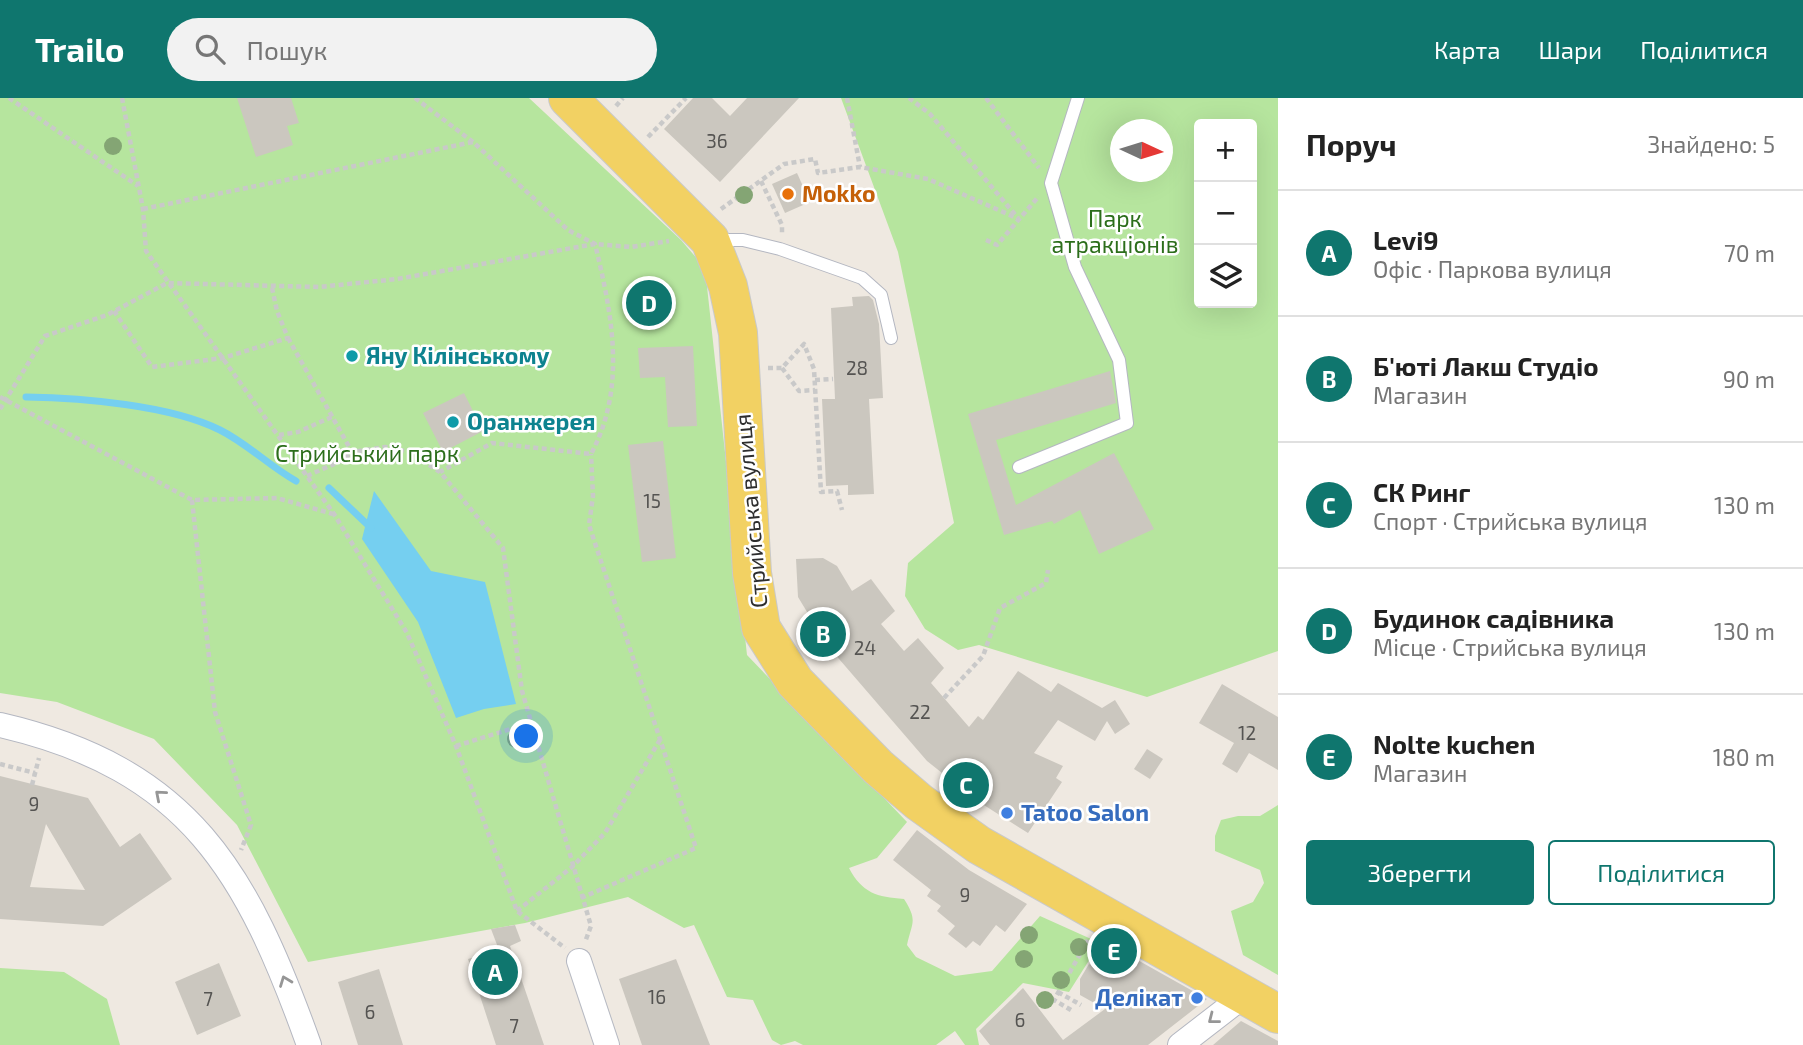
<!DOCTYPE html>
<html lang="uk">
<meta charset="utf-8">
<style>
:root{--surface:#fff;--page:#f2f2f2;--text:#222;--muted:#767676;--line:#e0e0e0;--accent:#0f766e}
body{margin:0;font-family:"Exo 2",sans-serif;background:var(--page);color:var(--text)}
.controls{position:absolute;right:21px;top:21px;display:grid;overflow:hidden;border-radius:7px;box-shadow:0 7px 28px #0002}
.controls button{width:63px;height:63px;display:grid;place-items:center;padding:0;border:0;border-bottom:2px solid var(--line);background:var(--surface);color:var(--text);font:35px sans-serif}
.compass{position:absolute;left:1110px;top:21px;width:63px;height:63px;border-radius:50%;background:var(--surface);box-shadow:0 7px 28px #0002;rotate:94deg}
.you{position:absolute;left:527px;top:639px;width:24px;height:24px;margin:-18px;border:5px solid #fff;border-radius:50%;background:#1a73e8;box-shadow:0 0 0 10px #1a73e833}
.badge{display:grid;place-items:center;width:46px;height:46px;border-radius:50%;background:var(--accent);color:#fff;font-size:23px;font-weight:700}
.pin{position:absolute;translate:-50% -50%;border:4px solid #fff;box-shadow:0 2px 7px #0006}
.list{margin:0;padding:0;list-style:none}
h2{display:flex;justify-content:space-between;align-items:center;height:91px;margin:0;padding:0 28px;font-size:30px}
h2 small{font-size:23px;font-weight:400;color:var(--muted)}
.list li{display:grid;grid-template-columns:46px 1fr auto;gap:21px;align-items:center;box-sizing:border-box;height:126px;padding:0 28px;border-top:2px solid var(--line)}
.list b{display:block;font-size:26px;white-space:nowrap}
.list p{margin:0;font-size:23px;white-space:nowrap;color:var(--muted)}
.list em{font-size:23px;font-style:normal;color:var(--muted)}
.actions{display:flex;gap:14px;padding:21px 28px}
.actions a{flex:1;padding:16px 0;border:2px solid var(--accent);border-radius:7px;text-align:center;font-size:24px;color:var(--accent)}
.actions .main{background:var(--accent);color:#fff}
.icon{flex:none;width:38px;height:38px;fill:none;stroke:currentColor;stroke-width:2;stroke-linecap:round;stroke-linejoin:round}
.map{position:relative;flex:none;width:1278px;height:947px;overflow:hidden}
header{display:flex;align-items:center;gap:42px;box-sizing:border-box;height:98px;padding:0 35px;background:var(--accent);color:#fff}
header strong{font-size:33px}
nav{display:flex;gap:38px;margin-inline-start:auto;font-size:24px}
.search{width:490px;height:63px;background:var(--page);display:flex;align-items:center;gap:18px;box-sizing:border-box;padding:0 24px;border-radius:38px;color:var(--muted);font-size:26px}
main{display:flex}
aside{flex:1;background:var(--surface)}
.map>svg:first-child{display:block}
.green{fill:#b6e59e;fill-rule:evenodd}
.water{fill:#75cff0}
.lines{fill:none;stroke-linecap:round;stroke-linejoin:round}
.stream{stroke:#75cff0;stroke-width:7}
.building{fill:#cbc7bf;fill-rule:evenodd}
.lane-casing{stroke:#b4b7c1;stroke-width:14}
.street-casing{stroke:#b4b7c1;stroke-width:26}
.primary-casing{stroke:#c9c9c9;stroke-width:40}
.path{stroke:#c9c9c9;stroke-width:4.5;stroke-dasharray:5 3.5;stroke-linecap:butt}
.lane{stroke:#fff;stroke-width:12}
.street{stroke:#fff;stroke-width:24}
.primary{stroke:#f2d163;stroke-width:38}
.tree{fill:#84a574}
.oneway{stroke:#969696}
.food-dot{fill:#e8710a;stroke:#fff;stroke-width:2.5}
.culture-dot{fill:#0f9aa8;stroke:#fff;stroke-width:2.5}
.shop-dot{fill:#3f7fe0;stroke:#fff;stroke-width:2.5}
.labels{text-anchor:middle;stroke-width:5;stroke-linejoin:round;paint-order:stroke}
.number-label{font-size:19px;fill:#555452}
.food-label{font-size:23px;font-weight:bold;fill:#c56008;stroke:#fff;text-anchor:start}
.park-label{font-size:23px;fill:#2c6e1b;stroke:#fff}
.culture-label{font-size:23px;font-weight:bold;fill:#0d838f;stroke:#fff;text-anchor:start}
.street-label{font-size:23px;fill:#2e2e2e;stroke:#fff}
.shop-label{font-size:23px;font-weight:bold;fill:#366cbe;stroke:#fff;text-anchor:start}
</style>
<header>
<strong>Trailo</strong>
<div class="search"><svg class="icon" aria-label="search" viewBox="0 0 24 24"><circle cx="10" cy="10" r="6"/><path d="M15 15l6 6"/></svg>Пошук</div>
<nav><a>Карта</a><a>Шари</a><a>Поділитися</a></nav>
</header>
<main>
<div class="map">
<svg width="1278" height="947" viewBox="0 0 1278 947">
<rect width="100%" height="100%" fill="#efe9e1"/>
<!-- green -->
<g class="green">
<path d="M0 0H529L681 142 705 170 747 557 907 724 877 760 849 770C862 795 877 799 904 801 918 823 912 824 907 847L916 859 955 878 992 873 1040 818 1100 845 1069 894 1023 885 976 931 979 947H965L955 933 936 947H803L795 943 781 947 772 942 753 902 727 899 694 827 684 830 628 799 525 825 308 864 237 727 154 641 57 604 0 595Z"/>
<path d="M841 0H1278V553L1147 599 979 547 958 552 925 531 905 498 908 465 954 425 898 154ZM1199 26H1252V205H1199ZM1120 32H1162V74H1120Z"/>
<path d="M1278 707V877L1243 857 1231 813 1253 804 1264 785 1260 772 1215 753V738L1221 722 1238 718H1260Z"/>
<path d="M0 870 64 874 107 901 120 947H0Z"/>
</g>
<!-- water -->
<path class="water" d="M374 393 431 473 485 484 516 606 484 611 456 620 418 524 362 441Z"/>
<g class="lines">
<!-- stream -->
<g class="stream">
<path d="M26 299C82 300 170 307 220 332 248 346 269 368 296 383"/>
<path d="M329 390 371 430"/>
</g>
</g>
<!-- building -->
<g class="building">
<path d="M237 0H291L299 25 287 28 293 47 256 59Z"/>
<path d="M693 0H712L730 18 747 0H799L720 84 664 31Z"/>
<path d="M797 75 810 104 785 115 772 86Z"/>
<path d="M661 181 675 205 637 228 622 204Z"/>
<path d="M869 198 873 202 879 226 883 300 869 301 874 396 848 397V387L826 388 822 301H835L831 210 853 208 852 199Z"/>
<path d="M693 248 697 328 668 329 665 279 640 280 638 250Z"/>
<path d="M1110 273 1116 305 996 342 1016 407 1114 355 1154 431 1099 456 1080 412 1054 426 1052 423 1004 437 968 316Z"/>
<path d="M464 295 483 333 443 354 423 315Z"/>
<path d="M663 343 676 460 642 464 628 347Z"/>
<path d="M823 460 837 468 852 493 871 481 895 513 881 526 904 553 918 540 944 570 931 585 969 629 978 618 983 622 1018 573 1051 594 1058 585 1102 610 1115 602 1130 626 1115 636 1107 623 1095 643 1058 622 1034 655 1063 668 1056 680 1062 684 1028 735 976 702 927 663 827 547 798 499 796 461Z"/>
<path d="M1222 586 1278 619V672L1249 655 1237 675 1222 666 1234 645 1199 625Z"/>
<path d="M1147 651 1163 661 1150 681 1134 671Z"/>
<path d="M0 678 88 700 120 749 140 735 172 781 103 828 0 821ZM46 726 85 792 30 789Z"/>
<path d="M917 732 969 772 1027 806 1005 834 996 827 980 848 973 843 966 850 948 836 955 828 937 813 941 808 927 798 931 792 893 762Z"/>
<path d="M515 827 521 843 510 848 544 947H496L468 861 499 852 491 831Z"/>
<path d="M1109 846 1207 901 1148 947H990L979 933 1023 890 1063 942 1105 911 1080 897V881L1089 866 1097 870Z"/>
<path d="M676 861 710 947H642L619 881Z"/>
<path d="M219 865 241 918 197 937 175 884Z"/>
<path d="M379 871 403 947H358L338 884Z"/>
<path d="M1241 923 1278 943V947H1213Z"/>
</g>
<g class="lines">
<defs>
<g id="lane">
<path d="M715 142H743L780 151 862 180 881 197 891 240"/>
<path d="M1019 369 1127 325 1119 262 1075 169 1051 85 1078 0"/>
</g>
<g id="street">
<path d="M0 627C190 671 247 774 309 947"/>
<path d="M579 863 607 947"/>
<path d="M1180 947 1246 896"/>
</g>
<path id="primary" d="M568 0 710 142 728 188 738 235 752 475 761 530 795 584 878 669 919 704 979 747 1278 916"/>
</defs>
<!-- lane casing -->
<use href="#lane" class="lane-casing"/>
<!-- street casing -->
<use href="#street" class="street-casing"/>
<!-- primary casing -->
<use href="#primary" class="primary-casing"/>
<!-- path -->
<g class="path">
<path d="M9 0 138 88"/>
<path d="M122 0 143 111 146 153 334 416 407 535 456 648 517 813 565 850"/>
<path d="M415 0 473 44"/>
<path d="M847 0 860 69"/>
<path d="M909 0 930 16 1018 120"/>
<path d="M986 0 1039 70"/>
<path d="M616 8 623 0"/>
<path d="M648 39 686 0"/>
<path d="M761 83 782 127V137"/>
<path d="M143 111 473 44 568 132 595 146C612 216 627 289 591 356L492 345 440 374"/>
<path d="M721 111 784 66 815 61 818 75 860 69 928 81 1019 121"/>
<path d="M986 142 997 147 1039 98"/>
<path d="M114 213 152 269 223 260 288 240 277 213 272 190"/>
<path d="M288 240 352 354 385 349 409 354 440 374 503 450 522 593 591 828 585 844"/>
<path d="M768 270H782L804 246 814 271 821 394 837 393 842 412"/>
<path d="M782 270 799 293 815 292"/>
<path d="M815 282 833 281"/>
<path d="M0 299 192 402 277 400 333 416"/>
<path d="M0 311 45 238 107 217 167 185 319 189 397 181 595 146 631 149 669 143"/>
<path d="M279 337 298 334 334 318"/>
<path d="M307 378 343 362 352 354"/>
<path d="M192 402 215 614 251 727 241 752"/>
<path d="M944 600 983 558 1000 510 1046 485 1048 472"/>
<path d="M456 648 530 625"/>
<path d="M0 666 35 675"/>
<path d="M32 687 39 660"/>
<path d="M581 800 696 750 589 427 593 398 591 356"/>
<path d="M517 813 572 769 605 735 661 640"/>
<path d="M1058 894 1081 907"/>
<path d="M1071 912 1054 902 1088 842"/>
</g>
<!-- lane -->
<use href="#lane" class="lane"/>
<!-- street -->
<use href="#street" class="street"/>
<!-- primary -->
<use href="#primary" class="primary"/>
</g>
<!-- trees -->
<g class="tree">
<circle cx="113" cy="48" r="9"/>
<circle cx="744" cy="97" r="9"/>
<circle cx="516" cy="641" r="9"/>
<circle cx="1029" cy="837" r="9"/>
<circle cx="1079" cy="849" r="9"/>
<circle cx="1024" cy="861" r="9"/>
<circle cx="1061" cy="882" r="9"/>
<circle cx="1045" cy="902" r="9"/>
</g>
<!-- one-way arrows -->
<defs><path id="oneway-chevron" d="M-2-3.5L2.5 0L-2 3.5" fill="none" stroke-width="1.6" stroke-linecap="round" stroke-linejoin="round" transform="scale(1.75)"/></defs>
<g class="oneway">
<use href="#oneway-chevron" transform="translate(160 697) rotate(-139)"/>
<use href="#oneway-chevron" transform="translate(285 883) rotate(-111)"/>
<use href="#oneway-chevron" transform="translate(1213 921) rotate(142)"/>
</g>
<!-- markers -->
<circle class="food-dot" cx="788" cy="96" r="7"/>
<g class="culture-dot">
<circle cx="352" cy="258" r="7"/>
<circle cx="453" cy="324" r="7"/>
</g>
<g class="shop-dot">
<circle cx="1007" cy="715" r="7"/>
<circle cx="1197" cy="900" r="7"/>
</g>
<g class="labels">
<!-- number labels -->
<g class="number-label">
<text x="717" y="50">36</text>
<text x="857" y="277">28</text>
<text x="652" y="410">15</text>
<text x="865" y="557">24</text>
<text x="920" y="621">22</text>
<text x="1247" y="642">12</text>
<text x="34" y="713">9</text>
<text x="965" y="804">9</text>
<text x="657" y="906">16</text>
<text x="208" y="908">7</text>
<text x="370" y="921">6</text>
<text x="1020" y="929">6</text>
<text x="514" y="935">7</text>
</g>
<!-- food labels -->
<g class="food-label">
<text x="802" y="104">Mokko</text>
</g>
<!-- park labels -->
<g class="park-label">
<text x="1115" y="129">Парк<tspan x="1115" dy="26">атракціонів</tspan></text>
<text x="367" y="364">Стрийський парк</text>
</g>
<!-- culture labels -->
<g class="culture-label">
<text x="366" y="266">Яну Кілінському</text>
<text x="467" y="332">Оранжерея</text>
</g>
<!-- street labels -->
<g class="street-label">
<text transform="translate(751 413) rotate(-95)" y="8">Стрийська вулиця</text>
</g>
<!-- shop labels -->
<g class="shop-label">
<text x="1021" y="723">Tatoo Salon</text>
<text x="1183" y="908" text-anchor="end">Делікат</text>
</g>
</g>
</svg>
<div class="controls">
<button>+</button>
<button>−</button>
<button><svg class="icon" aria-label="layers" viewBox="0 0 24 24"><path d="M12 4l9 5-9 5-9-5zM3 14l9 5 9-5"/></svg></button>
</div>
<svg class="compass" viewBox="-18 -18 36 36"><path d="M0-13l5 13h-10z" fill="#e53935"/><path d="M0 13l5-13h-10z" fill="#767676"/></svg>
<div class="you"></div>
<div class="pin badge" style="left:495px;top:874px">A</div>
<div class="pin badge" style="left:823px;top:536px">B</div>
<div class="pin badge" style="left:966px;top:687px">C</div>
<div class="pin badge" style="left:649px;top:205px">D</div>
<div class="pin badge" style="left:1114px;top:853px">E</div>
</div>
<aside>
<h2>Поруч<small>Знайдено: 5</small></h2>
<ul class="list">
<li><span class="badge">A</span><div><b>Levi9</b><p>Офіс · Паркова вулиця</p></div><em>70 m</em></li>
<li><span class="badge">B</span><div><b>Б'юті Лакш Студіо</b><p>Магазин</p></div><em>90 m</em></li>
<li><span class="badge">C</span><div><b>СК Ринг</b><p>Спорт · Стрийська вулиця</p></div><em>130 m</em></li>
<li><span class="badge">D</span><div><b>Будинок садівника</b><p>Місце · Стрийська вулиця</p></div><em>130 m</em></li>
<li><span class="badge">E</span><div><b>Nolte kuchen</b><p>Магазин</p></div><em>180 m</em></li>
</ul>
<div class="actions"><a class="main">Зберегти</a><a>Поділитися</a></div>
</aside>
</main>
